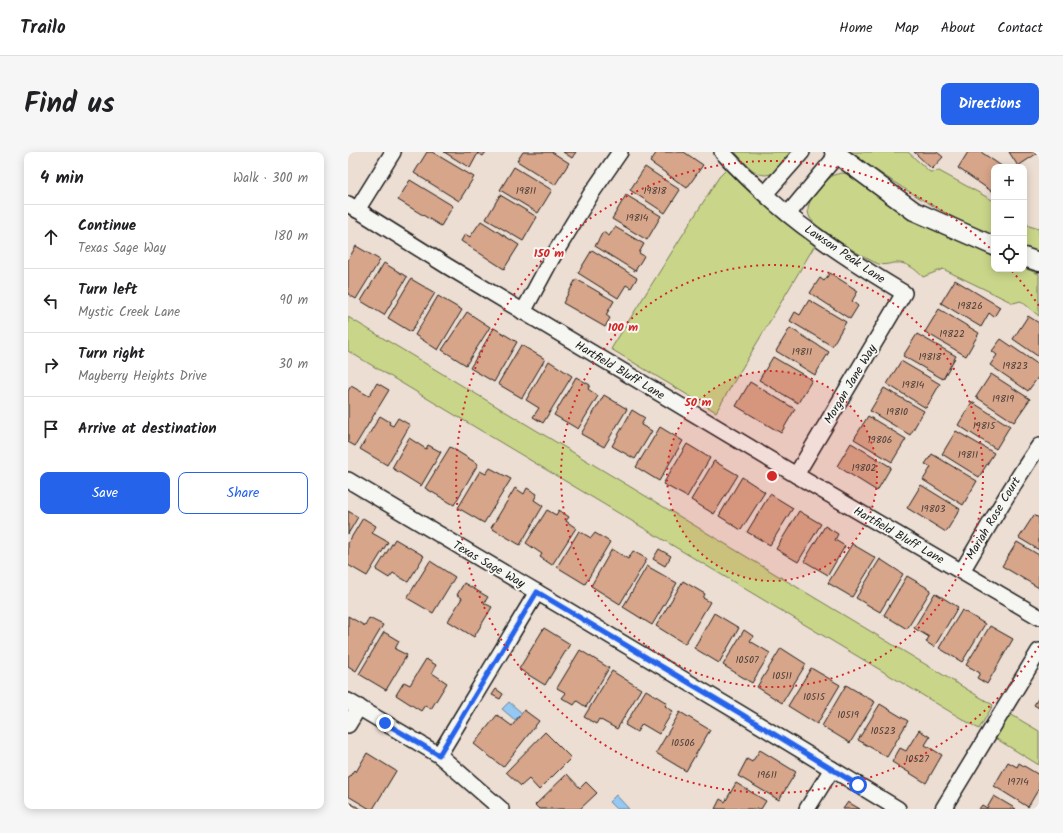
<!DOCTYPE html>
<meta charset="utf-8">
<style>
:root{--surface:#fff;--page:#f6f6f6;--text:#202124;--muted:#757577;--line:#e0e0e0;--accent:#2563eb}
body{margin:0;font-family:Kalam,sans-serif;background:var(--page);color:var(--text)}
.controls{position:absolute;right:12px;top:12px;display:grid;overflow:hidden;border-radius:8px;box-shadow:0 2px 10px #0003}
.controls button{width:36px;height:36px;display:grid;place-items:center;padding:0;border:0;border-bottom:1px solid var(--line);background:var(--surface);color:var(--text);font:20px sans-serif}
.stop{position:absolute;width:12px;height:12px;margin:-9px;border:3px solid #2563eb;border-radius:50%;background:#fff}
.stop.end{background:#2563eb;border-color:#fff;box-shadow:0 1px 4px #0008}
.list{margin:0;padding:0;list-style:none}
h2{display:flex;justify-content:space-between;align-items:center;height:52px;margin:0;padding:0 16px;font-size:17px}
h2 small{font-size:13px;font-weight:400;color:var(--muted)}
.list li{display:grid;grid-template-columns:26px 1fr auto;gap:12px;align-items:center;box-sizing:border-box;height:64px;padding:0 16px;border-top:1px solid var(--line)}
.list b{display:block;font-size:15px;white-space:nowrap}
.list p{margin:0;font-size:13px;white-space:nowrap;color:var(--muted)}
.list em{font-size:13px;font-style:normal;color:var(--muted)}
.actions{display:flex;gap:8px;padding:12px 16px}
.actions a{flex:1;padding:9px 0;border:1px solid var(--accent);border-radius:8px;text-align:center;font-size:14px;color:var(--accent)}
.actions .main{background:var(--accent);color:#fff}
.icon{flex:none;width:22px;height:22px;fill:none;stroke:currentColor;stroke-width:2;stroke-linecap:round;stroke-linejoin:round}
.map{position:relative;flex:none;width:691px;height:657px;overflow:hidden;border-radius:8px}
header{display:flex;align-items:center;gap:24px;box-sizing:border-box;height:56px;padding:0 20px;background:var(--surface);border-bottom:1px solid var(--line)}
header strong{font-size:19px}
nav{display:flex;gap:22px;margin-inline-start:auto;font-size:14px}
.intro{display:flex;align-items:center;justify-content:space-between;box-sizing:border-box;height:96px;padding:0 24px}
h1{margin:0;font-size:28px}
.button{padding:10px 18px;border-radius:8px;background:var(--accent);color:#fff;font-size:14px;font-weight:700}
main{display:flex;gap:24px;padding:0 24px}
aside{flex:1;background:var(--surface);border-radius:8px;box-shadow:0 2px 10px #0003}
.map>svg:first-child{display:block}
.green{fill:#c9d689;stroke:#727952}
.water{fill:#95c8f2;stroke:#65839c}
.building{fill:#d7a58a;stroke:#1c1c1c}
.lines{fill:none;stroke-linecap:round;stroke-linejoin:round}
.minor-casing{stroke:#1c1c1c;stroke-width:18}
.tertiary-casing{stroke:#1c1c1c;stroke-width:21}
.minor{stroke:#f6f6f2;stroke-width:15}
.tertiary{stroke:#f6f6f2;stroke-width:18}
.route{stroke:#2563eb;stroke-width:5}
.ring{fill:none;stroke:#d62828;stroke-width:2;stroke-dasharray:2 4}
.labels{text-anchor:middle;stroke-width:4;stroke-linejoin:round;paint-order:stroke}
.number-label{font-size:10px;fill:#4b3e38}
.street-label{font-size:12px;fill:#1c1c1c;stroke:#f6f6f2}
.centre{fill:#d62828;stroke:#f6f6f2;stroke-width:2}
.ring-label{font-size:12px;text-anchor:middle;font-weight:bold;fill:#d62828;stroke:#f6f6f2;stroke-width:4;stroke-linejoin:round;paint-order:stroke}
</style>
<header>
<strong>Trailo</strong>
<nav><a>Home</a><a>Map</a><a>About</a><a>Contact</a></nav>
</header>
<div class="intro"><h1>Find us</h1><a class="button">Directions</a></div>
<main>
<aside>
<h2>4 min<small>Walk · 300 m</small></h2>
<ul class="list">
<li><svg class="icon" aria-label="ahead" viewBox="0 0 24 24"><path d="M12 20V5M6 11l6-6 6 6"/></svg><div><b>Continue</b><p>Texas Sage Way</p></div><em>180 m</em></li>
<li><svg class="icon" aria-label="left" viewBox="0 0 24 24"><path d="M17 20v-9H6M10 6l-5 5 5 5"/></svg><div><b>Turn left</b><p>Mystic Creek Lane</p></div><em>90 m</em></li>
<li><svg class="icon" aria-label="right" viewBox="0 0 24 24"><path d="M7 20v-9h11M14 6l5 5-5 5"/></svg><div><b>Turn right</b><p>Mayberry Heights Drive</p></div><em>30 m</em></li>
<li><svg class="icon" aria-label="arrive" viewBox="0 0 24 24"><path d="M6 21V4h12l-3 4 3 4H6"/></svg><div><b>Arrive at destination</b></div></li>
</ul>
<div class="actions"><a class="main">Save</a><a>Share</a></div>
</aside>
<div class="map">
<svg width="691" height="657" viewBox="0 0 691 657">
<rect width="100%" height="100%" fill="#edded3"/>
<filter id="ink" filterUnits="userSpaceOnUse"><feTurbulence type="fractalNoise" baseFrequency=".025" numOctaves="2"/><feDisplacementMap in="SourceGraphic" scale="8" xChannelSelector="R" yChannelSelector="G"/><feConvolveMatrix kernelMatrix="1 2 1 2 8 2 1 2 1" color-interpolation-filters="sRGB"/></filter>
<g filter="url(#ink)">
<!-- green -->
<g class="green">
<path d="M387 0H444C440 5 430 19 425 21 409 29 397 10 387 0Z"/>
<path d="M503 0H560L582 20 591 19 646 49V86C595 61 548 34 503 0Z"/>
<path d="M379 17 389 28 467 93 368 260 263 197 371 25Z"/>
<path d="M494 21 501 22 535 46 606 86 646 105V117L676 116 691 122V164L673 149 665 151 595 117 575 125C566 116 559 110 546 111 540 112 534 114 528 111 516 106 468 76 462 66 457 56 462 48 468 41 473 36 477 29 483 25 486 22 490 22 494 21Z"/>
<path d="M676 68 681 74 691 77V102L676 97Z"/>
<path d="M0 165 645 553 631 577 0 199Z"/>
<path d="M662 562 691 579V613L647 586Z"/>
</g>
<!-- water -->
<g class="water">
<path d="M161 550 174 561 167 568 154 557Z"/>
<path d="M268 643 281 657H268L261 650Z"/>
</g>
<!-- building -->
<g class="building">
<path d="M79 0H84L126 25 111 49 66 21Z"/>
<path d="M96 0H138L135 4 130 1 122 16Z"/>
<path d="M175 0H204L221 11 207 33 169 9Z"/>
<path d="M215 0H228L224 6Z"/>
<path d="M309 0H336L355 13 339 36 302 10Z"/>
<path d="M566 0H589L595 5 584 17Z"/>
<path d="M620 0H633L655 15H646V41L610 16Z"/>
<path d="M661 0H691L670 14Z"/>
<path d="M166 15 204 38 190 61 152 38Z"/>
<path d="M297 15 332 38 317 61 282 38Z"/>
<path d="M62 28 105 54 93 74 50 48Z"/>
<path d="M152 43 189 65 175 89 138 67Z"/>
<path d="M278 43 313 64 299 88 264 67Z"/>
<path d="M133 69 171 93 156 117 113 89 117 82 122 85Z"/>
<path d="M267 75 296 92 291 101 296 104 287 119 247 94 255 80 261 84Z"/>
<path d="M8 94 32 108 8 147 0 142V108Z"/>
<path d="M244 98 289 126 283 136 278 133 270 146 230 121Z"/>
<path d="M36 111 59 125 36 163 13 149Z"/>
<path d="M482 121 510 139 504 149 510 154 502 167 462 141 472 126 476 129Z"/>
<path d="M63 127 87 141 63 180 40 166Z"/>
<path d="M228 127 266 149 258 163 262 166 257 175 215 151Z"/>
<path d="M607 128 652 155 646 165 641 161 633 175 593 151Z"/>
<path d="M90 144 114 158 90 198 67 183Z"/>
<path d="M461 148 498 170 484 194 442 169 447 160 452 163Z"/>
<path d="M591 157 631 181 618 204 577 180Z"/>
<path d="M119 160 142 175 118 213 94 198Z"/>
<path d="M680 164 691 171V205L665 187Z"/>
<path d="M146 176 169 190 146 230 122 216Z"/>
<path d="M442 176 481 200 467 223 428 199Z"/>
<path d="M569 182 608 204 595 227 555 204Z"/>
<path d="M653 187 691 213V224L680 239 642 213 649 203 644 199Z"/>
<path d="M173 193 197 207 174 246 150 232Z"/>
<path d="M425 205 464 228 450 251 411 228Z"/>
<path d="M201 209 224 224 195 271 185 265 191 256 178 248Z"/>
<path d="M553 209 592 232 578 256 539 232Z"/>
<path d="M643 222 682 247 666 270 628 245Z"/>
<path d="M228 225 242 233 240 237 250 244 230 277 206 263Z"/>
<path d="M402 230 447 257 433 281 388 254Z"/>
<path d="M29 231 41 238 7 294 0 290V239L3 234 21 244Z"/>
<path d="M536 236 576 259 562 283 522 259Z"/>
<path d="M256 243 279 257 256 295 233 282Z"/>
<path d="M624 250 662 274 648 297 610 273Z"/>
<path d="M284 258 297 266 293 273 304 279 287 307 264 294Z"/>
<path d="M32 264 42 270 41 272 45 274 50 266 62 273 39 313 12 297Z"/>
<path d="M520 264 558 287 544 310 506 287Z"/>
<path d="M312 275 335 289 311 329 288 315Z"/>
<path d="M608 279 646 301 631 325 594 302Z"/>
<path d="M61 286 78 297 80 293 93 300 73 334 44 316Z"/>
<path d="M503 291 543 315 529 339 489 314Z"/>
<path d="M339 292 362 306 339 345 315 332Z"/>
<path d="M102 295 130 312 106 353 77 336Z"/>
<path d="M584 302 629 329 615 353 575 328 583 315 577 312Z"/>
<path d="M366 309 390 323 366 362 343 348Z"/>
<path d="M142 316 163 327 136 371 110 356 132 319 138 322Z"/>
<path d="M394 325 417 340 393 378 371 364Z"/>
<path d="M573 333 612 357 598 380 559 356Z"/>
<path d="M167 336 176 342 179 336 189 342 186 348 195 354 172 393 143 376Z"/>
<path d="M422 342 445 356 422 393 399 380Z"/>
<path d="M199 358 208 363 211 358 221 365 218 369 228 376 204 413 192 405 194 402 178 391Z"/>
<path d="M0 359 10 365 0 382Z"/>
<path d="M451 359 473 372 450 410 428 397Z"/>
<path d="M686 363 691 366V398L671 386Z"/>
<path d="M15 366 28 374 24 381 40 390 19 424 0 413V391Z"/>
<path d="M477 374 490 382 487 388 497 394 480 423 456 409Z"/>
<path d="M231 379 243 386 247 381 262 390 237 432 209 415Z"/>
<path d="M47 387 76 404 60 430 45 421 41 426 28 418Z"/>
<path d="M669 390 691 403V436L654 414Z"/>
<path d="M504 392 528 406 504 445 480 431Z"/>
<path d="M264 397 280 407 285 399 299 407 272 452 243 434Z"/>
<path d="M311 397 323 404 317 414 305 407Z"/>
<path d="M532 407 555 422 532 460 508 446Z"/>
<path d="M82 409 107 425 85 461 59 446Z"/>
<path d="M299 414 329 431 304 473 275 455Z"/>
<path d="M559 424 583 438 559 477 536 463Z"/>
<path d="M335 429 357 442 355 446 362 450 337 492 308 474Z"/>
<path d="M116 431 140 445 136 451 144 455 126 485 100 469 114 446 109 443Z"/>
<path d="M587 441 610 455 586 495 578 490 581 485 566 476Z"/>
<path d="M614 458 637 472 614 510 591 496Z"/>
<path d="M366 461 391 476 371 511 346 496Z"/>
<path d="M0 464 17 474 21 466 35 473 8 519 0 514Z"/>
<path d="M642 474 665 487 639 532 629 526 632 521 618 513Z"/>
<path d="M196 476 222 492 197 533 171 517Z"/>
<path d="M396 478 405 484 402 489 422 501 404 531 375 513Z"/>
<path d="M36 480 51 489 47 497 59 503 38 538 11 522Z"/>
<path d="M433 496 458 512 434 551 409 535Z"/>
<path d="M232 498 261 516 238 555 229 549 226 553 214 546 218 541 209 536Z"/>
<path d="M78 507 88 513 84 521 99 531 83 557 77 553 73 559 48 543 56 530 62 533Z"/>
<path d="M463 516 492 533 469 572 440 554Z"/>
<path d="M264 519 293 537 269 577 251 567 248 572 236 565Z"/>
<path d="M498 533 527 550 502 591 474 574Z"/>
<path d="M148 537 155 542 152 547 144 543Z"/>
<path d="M298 538 319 551 317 554 325 559 311 582 294 572 289 580 277 573Z"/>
<path d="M691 545V556L686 553Z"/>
<path d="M532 552 560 569 539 605 510 588Z"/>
<path d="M176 558 191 569 155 615 126 592 149 563 164 574Z"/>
<path d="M332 560 362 578 338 619 308 601Z"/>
<path d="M571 578 582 585 577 593 594 603 578 631 544 610 552 596 558 599Z"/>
<path d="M197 580 223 606 191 638 181 627 173 634 158 620Z"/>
<path d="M412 598 448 620 431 648 390 624 399 607 404 610Z"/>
<path d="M19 601 48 619 25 657H22L0 644V627L6 618 8 620Z"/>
<path d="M660 610 669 615 671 611 691 623V638H690L680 655 646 634Z"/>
<path d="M219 622 232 636 238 630 249 641 232 657H191L187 653Z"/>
<path d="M388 631 418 649 413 657H367L372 647 377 650Z"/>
<path d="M646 644 668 657H631L634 653 639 656Z"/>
<path d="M0 650 13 657H0Z"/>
<path d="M500 650 512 657H495Z"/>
</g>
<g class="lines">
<defs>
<g id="minor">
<path d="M374 0C402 30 433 59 467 83 495 104 526 123 556 141L448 323"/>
<path d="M417 42 454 0"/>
<path d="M0 52 99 114 448 323 691 465"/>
<path d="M9 58 45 0"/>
<path d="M440 62 489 3"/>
<path d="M175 160 204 106 243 42 272 0"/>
<path d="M0 328 126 403 216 456 286 498 390 560 550 657"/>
<path d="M614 419C639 377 663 334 691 294"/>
<path d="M0 549 91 603 153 657"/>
<path d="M0 573 11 555"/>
<path d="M91 603 189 440"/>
<path d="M459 657 484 617"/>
<path d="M595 657 691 499"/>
</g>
<g id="tertiary">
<path d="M486 0 566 59 646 94"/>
<path d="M676 105 691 110"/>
</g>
</defs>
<!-- minor casing -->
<use href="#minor" class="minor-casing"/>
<!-- tertiary casing -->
<use href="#tertiary" class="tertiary-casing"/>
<!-- minor -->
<use href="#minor" class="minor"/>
<!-- tertiary -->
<use href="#tertiary" class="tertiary"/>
</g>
</g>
<g class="lines" filter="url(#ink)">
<!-- route -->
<path class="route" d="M37 571 91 603 189 440 286 498 390 560 510 633"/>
</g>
<!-- distance rings -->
<circle cx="424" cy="324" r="105" fill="#d62828" fill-opacity=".12"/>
<g class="ring">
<circle cx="424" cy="324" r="105"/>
<circle cx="424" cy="324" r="211"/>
<path d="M691 494A316 316 0 1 1 645 99M664 119A316 316 0 0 1 691 154"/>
</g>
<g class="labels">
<!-- number labels -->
<g class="number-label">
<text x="178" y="42">19811</text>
<text x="307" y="42">19818</text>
<text x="289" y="69">19814</text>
<text x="622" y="157">19826</text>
<text x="604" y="185">19822</text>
<text x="454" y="203">19811</text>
<text x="582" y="208">19818</text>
<text x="667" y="217">19823</text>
<text x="565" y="236">19814</text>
<text x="655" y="250">19819</text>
<text x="549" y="263">19810</text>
<text x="636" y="277">19815</text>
<text x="532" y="291">19806</text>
<text x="620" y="306">19811</text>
<text x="516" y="319">19802</text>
<text x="585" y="360">19803</text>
<text x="399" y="511">10507</text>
<text x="434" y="527">10511</text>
<text x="466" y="548">10515</text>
<text x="500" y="566">10519</text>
<text x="535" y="582">10523</text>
<text x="335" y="594">10506</text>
<text x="569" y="610">10527</text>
<text x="419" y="626">19611</text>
<text x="670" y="633">19714</text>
</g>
<!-- street labels -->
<g class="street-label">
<text transform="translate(497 102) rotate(34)" y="4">Lawson Peak Lane</text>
<text transform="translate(272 218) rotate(31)" y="4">Hartfield Bluff Lane</text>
<text transform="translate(502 232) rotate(-59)" y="4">Morgan Jane Way</text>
<text transform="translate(645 366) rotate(-59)" y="4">Mariah Rose Court</text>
<text transform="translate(551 383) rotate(30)" y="4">Hartfield Bluff Lane</text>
<text transform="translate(141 412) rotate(30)" y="4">Texas Sage Way</text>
</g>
</g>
<circle cx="424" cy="324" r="6" class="centre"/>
<g class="ring-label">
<text x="201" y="105">150 m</text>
<text x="275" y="179">100 m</text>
<text x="350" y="254">50 m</text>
</g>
</svg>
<div class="controls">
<button>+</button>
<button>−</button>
<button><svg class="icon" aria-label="locate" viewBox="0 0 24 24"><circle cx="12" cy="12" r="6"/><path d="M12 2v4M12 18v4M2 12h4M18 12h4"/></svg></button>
</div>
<div class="stop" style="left:510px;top:633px"></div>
<div class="stop end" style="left:37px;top:571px"></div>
</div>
</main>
